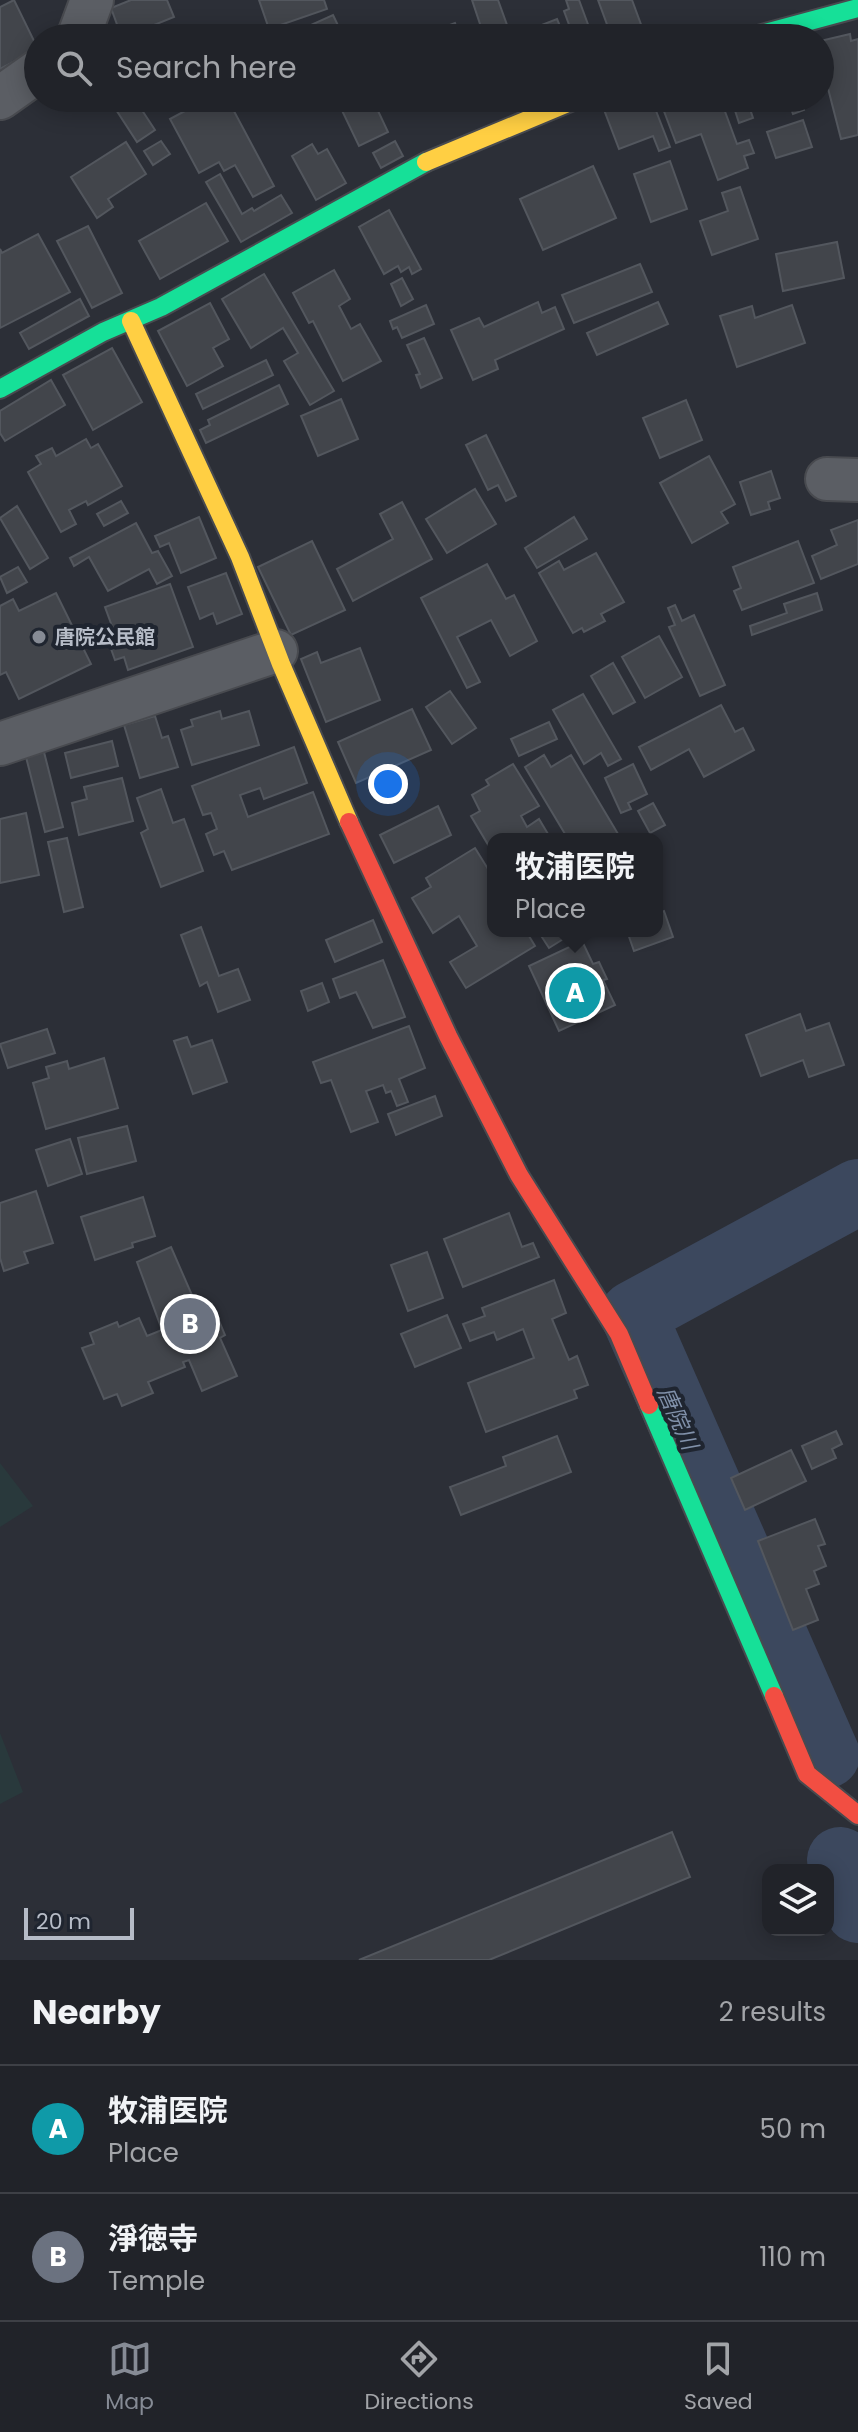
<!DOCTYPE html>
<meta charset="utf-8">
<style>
:root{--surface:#212329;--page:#292b31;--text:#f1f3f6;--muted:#a2a4a8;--line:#3e4046;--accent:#868b95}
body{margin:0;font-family:Poppins,"Noto Sans JP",sans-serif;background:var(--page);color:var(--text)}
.controls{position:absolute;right:24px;bottom:24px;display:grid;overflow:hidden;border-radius:16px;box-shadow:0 4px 20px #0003}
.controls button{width:72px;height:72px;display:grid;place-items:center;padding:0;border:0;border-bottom:2px solid var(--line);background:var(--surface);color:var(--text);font:40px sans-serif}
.scale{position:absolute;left:24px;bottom:20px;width:110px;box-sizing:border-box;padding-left:8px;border:4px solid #b6bcc7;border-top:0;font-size:22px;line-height:28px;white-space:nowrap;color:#b6bcc7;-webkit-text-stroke:6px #1f2530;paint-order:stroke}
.you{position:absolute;left:388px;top:784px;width:28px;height:28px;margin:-20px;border:6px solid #fff;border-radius:50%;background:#1a73e8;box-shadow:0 0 0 12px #1a73e833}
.badge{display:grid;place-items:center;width:52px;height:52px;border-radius:50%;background:var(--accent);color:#fff;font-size:26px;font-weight:700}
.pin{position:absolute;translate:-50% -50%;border:4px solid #fff;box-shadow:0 2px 8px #0006}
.popup{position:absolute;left:487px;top:833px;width:176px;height:104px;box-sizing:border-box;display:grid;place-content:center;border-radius:16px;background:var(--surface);filter:drop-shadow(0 2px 6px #0005);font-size:26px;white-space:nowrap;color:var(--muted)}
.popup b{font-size:30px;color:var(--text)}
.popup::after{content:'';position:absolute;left:50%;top:100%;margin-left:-16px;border:16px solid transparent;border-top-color:var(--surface)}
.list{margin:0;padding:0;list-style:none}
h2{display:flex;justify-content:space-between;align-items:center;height:104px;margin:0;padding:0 32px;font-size:34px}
h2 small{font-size:26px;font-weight:400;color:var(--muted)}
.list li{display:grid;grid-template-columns:52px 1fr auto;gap:24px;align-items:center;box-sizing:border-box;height:128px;padding:0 32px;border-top:2px solid var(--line)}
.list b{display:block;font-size:30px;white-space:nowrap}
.list p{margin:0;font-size:26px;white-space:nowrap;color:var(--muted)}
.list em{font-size:26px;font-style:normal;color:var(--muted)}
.icon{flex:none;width:44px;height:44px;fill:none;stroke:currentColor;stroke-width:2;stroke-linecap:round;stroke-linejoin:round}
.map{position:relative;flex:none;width:858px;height:1960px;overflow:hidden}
.search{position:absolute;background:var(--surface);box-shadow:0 4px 20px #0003;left:24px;right:24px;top:24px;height:88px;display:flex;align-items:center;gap:20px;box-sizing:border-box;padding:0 28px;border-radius:44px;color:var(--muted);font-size:30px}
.sheet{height:360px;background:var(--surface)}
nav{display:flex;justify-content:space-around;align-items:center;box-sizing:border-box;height:112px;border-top:2px solid var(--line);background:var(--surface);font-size:22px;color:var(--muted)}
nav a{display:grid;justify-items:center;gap:4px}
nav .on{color:var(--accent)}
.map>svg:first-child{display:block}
.green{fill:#29393c}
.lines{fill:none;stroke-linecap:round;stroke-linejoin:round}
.river{stroke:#3c485e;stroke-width:66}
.building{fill:#42454b;stroke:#53575e;stroke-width:2}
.street-casing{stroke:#484a4f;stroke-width:46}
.fast-casing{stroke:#484a4f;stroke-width:22}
.slow-casing{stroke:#484a4f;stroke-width:22}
.jam-casing{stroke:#484a4f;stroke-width:22}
.street{stroke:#5b5e64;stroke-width:42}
.fast{stroke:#16e098;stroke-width:18}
.slow{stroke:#ffcf43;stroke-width:18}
.jam{stroke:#f24e42;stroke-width:18}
.poi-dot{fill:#868b95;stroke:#1f2530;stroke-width:3}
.labels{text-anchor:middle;stroke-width:8;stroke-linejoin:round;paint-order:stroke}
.poi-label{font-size:20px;font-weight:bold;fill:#b6bcc7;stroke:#1f2530;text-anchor:start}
.water-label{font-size:22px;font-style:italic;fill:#8191aa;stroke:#1f2530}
</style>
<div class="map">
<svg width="858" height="1960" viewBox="0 0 858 1960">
<rect width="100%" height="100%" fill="#2c2f37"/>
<!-- green -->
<g class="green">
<path d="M0 1463 33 1506 0 1527Z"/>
<path d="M0 1733 23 1792 0 1804Z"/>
</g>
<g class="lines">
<!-- river -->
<g class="river">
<path d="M827 1755 633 1314 858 1192"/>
<path d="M840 1860 858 1910"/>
</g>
</g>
<!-- building -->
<g class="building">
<path d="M14 0 38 49 0 69V7Z"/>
<path d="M131 0H167L174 17 149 27 154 38H122L111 8Z"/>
<path d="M259 0H324L327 9 269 29Z"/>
<path d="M472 0H498L507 25 483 33Z"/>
<path d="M566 0H579L593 38H574L564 11 569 9Z"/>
<path d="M598 0H632L646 38H612Z"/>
<path d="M333 15 344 38H293L291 34Z"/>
<path d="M557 19 565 38H508Z"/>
<path d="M455 23 461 38H415Z"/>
<path d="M850 34 851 41 858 39V135L841 139 820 57V41Z"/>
<path d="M134 98 155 130 137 142 109 99Z"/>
<path d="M209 98H227L274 186 253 197 235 165 224 171 219 162 199 173 170 119Z"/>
<path d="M336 98H372L388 132 359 146Z"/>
<path d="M628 98H651L670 147 659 151 653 136 619 149 603 107Z"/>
<path d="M659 98H720L737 144 749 140 754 153 744 156 748 168 718 180 701 134 676 143Z"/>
<path d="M731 98H771L749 106 753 118 739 123Z"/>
<path d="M787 98H800L804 110 793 114Z"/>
<path d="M803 120 812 147 776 158 767 132Z"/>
<path d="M161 141 170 154 153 165 144 151Z"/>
<path d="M395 141 403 156 381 168 373 153Z"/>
<path d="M126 142 146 174 108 199 113 207 97 218 71 177Z"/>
<path d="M312 144 318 154 327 149 346 183 316 200 292 156Z"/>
<path d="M670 161 687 209 651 222 634 174Z"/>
<path d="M593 166 616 218 543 250 520 199Z"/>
<path d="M220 174 242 214 252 208 254 211 281 195 292 213 241 242 206 182Z"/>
<path d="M740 187 758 239 712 255 700 221 728 211 722 193Z"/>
<path d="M206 203 228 241 160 279 139 241Z"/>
<path d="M389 210 421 269 412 274 409 267 401 272 398 266 384 274 359 227Z"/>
<path d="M88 226 122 293 92 308 57 241Z"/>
<path d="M38 234 70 292 0 328V249L2 253Z"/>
<path d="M837 242 844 278 783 291 776 254Z"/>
<path d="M640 264 652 292 574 323 562 295Z"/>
<path d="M334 270 350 299 339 306 351 329 360 324 381 361 343 381 313 321 309 323 293 293Z"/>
<path d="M264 274 334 391 310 405 284 361 298 353 283 328 251 348 222 299Z"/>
<path d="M402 278 413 299 401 306 391 284Z"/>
<path d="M80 299 89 316 29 349 20 333Z"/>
<path d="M538 302 542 313 555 307 564 329 495 360 498 369 473 380 451 330 479 318 484 327Z"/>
<path d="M658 302 668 324 597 355 587 333Z"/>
<path d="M210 303 229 339 213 348 223 366 187 386 158 331Z"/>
<path d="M426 305 434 324 402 338 397 327 393 329 390 321Z"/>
<path d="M792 305 805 343 737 367 720 316 752 306 755 318Z"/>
<path d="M424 338 442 378 421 388 416 375 420 374 407 345Z"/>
<path d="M112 348 142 402 93 430 63 375Z"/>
<path d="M266 360 273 375 203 409 196 394Z"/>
<path d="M51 380 65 405 5 441 0 433V411Z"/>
<path d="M279 385 288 404 206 443 200 430 210 425 208 420Z"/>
<path d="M341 399 358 439 318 456 301 416Z"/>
<path d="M686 400 702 440 660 458 643 418Z"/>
<path d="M486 435 516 496 506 501 498 485 488 490 466 445Z"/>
<path d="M86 439 91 448 98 444 122 486 88 505 86 501 69 510 76 524 61 532 28 472 41 464 36 456 52 448 56 456Z"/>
<path d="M709 456 735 504 721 512 728 523 692 543 660 483Z"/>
<path d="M771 471 780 498 768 502 770 509 751 515 740 482Z"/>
<path d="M475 489 496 524 447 553 426 519Z"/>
<path d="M121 501 128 513 104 526 97 514Z"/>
<path d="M402 502 432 559 353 601 337 569 393 539 380 514Z"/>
<path d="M17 506 48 558 30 569 0 518Z"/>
<path d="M199 517 216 558 181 573 169 543 160 547 155 536Z"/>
<path d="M574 517 587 539 537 568 525 548Z"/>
<path d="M858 520V564L821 579 812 556 837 545 831 530Z"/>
<path d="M136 523 152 553 158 551 172 576 157 584 149 569 108 591 89 557 74 566 70 558Z"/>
<path d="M312 541 345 610 291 635 258 567Z"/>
<path d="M798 541 814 583 742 610 734 591 741 588 733 567Z"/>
<path d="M596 553 624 602 601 614 605 621 584 632 582 628 573 633 539 573 559 561 564 570Z"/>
<path d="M487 564 506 599 514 595 537 641 510 656 491 620 457 637 480 682 467 688 421 598Z"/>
<path d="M18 567 27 582 7 593 0 577Z"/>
<path d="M226 573 242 614 217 624 213 613 200 619 188 587Z"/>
<path d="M170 584 193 647 128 670 124 657 115 660 105 632 113 629 105 607Z"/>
<path d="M56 593 91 664 19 699 6 672 0 675V606L13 599 19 611Z"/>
<path d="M817 593 822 610 752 635 750 626 787 613 784 604Z"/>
<path d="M675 605 682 621 694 615 725 685 700 696 669 627 675 625 668 608Z"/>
<path d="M659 636 682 677 645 698 622 657Z"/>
<path d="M360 648 380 700 326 722 301 659 317 652 321 663Z"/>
<path d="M613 663 635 702 613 714 591 676Z"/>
<path d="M450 691 476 728 452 744 426 707Z"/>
<path d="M583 694 621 759 608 766 601 753 584 764 553 710Z"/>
<path d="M721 705 735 732 743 728 754 750 704 777 689 749 651 770 639 747Z"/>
<path d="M412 709 431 750 356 783 338 742Z"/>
<path d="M220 711 222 719 249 711 259 745 192 765 181 730 193 726 191 720Z"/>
<path d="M155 716 162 738 168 736 178 767 140 778 124 725Z"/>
<path d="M549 722 557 739 519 756 511 739Z"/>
<path d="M112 741 118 766 71 778 65 753Z"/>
<path d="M294 747 307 783 264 799 260 788 240 795 248 817 313 792 329 834 232 870 224 851 214 855 206 834 217 829 211 813 203 815 192 786Z"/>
<path d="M44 752 63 827 45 832 26 757Z"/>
<path d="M544 755 551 767 571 755 621 839H568L525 767Z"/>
<path d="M513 764 539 806 521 816 527 827 539 819 551 839H493V853L471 816 480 811 472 795 489 785 486 780Z"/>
<path d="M633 764 647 794 628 803 631 809 621 813 605 778Z"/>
<path d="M122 778 133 821 79 835 72 803 87 799 84 787Z"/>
<path d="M161 789 173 823 184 819 203 871 161 887 141 833 148 829 137 798Z"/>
<path d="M653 803 665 825 650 833 638 811Z"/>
<path d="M438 806 451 835 394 863 380 835Z"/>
<path d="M26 813 39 875 0 883V819Z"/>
<path d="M67 838 83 907 64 912 48 842Z"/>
<path d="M475 848 493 877V931H526L535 946 466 988 450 962 477 946 459 916 433 933 412 898 431 887 426 878Z"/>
<path d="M664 911 673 937 634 951 627 931H657V914Z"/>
<path d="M373 920 382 942 335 962 326 940Z"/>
<path d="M201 927 219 976 238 969 250 1000 218 1012 207 982 200 986 181 935Z"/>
<path d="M538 931H576L549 948Z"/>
<path d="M582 941 593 964 599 962 607 979 603 980 615 1005 559 1031 529 966Z"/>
<path d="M383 960 405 1017 373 1028 356 992 340 998 333 979Z"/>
<path d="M322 983 329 1002 308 1011 301 991Z"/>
<path d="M800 1014 806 1031 829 1023 844 1065 809 1077 803 1060 761 1076 746 1035Z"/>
<path d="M409 1026 425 1068 399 1079 408 1102 397 1106 391 1091 386 1093 383 1085 366 1091 378 1122 351 1132 331 1080 321 1083 313 1062Z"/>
<path d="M47 1029 55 1053 8 1068 0 1044Z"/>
<path d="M187 1037 191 1047 212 1040 227 1082 193 1094 174 1041Z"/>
<path d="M104 1058 118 1108 46 1129 33 1083 49 1078 46 1067 67 1061 69 1069Z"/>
<path d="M435 1096 442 1116 396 1135 388 1114Z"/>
<path d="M127 1126 136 1161 87 1174 78 1138Z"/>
<path d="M70 1139 82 1174 48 1186 36 1150Z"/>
<path d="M36 1191 53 1243 24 1252 28 1263 4 1271 0 1258V1203Z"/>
<path d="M143 1197 155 1236 132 1243 133 1247 95 1260 81 1217Z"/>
<path d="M509 1213 522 1247 533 1243 539 1257 463 1287 444 1239Z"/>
<path d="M171 1247 198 1309 212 1304 225 1335 220 1338 237 1376 202 1391 189 1360 183 1362 185 1367 148 1382 153 1393 122 1406 117 1394 104 1399 82 1348 94 1344 90 1333 117 1322 119 1327 139 1318 147 1336 162 1330 137 1262Z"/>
<path d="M427 1252 443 1298 408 1311 391 1265Z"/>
<path d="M554 1280 566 1313 552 1319 569 1360 577 1356 588 1385 574 1390 577 1398 486 1432 468 1383 534 1358 523 1329 497 1340 494 1332 470 1341 463 1324 485 1316 482 1308Z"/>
<path d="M447 1315 461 1348 415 1367 401 1334Z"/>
<path d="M836 1431 842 1444 832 1449 836 1458 812 1469 802 1446Z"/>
<path d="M557 1436 571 1472 461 1515 450 1487 506 1466 503 1457Z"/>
<path d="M791 1450 806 1481 745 1510 731 1478Z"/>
<path d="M815 1519 825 1544 818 1546 826 1566 814 1571 819 1584 806 1589 818 1620 793 1630 758 1541Z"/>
<path d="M672 1832 690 1877 489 1960H359Z"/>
</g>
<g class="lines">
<defs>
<g id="street">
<path d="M78 38 92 0"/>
<path d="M0 98 38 71"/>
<path d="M827 479 858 480"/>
<path d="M0 744 276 651"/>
</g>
<g id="fast">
<path d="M747 38 858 8"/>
<path d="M0 389 103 332 161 307 426 162"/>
<path d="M649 1405 774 1696"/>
</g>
<g id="slow">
<path d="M426 162 580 98"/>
<path d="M131 321 240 557 281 664 349 822"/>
</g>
<g id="jam">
<path d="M349 822 448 1036 519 1175 619 1334 649 1405"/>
<path d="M774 1696 807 1774 858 1815"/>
</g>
</defs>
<!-- street casing -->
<use href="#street" class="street-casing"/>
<!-- fast casing -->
<use href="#fast" class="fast-casing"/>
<!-- slow casing -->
<use href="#slow" class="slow-casing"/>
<!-- jam casing -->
<use href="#jam" class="jam-casing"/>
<!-- street -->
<use href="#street" class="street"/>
<!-- fast -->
<use href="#fast" class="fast"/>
<!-- slow -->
<use href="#slow" class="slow"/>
<!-- jam -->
<use href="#jam" class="jam"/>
</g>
<!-- markers -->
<circle class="poi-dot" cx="39" cy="637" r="8"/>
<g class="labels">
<!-- poi labels -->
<g class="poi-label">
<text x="55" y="644">唐院公民館</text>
</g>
<!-- water labels -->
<g class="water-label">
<text transform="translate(678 1418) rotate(66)" y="8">唐院川</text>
</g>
</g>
</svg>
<div class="controls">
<button><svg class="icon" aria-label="layers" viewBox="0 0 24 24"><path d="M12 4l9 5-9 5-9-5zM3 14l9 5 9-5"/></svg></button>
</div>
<div class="scale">20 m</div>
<div class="you"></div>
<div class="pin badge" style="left:575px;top:993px;background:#0f9aa8">A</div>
<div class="popup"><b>牧浦医院</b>Place</div>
<div class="pin badge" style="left:190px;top:1324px;background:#6b7280">B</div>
<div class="search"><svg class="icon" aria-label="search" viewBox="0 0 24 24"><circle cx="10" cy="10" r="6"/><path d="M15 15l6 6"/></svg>Search here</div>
</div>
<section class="sheet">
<h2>Nearby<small>2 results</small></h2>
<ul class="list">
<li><span class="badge" style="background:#0f9aa8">A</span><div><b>牧浦医院</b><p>Place</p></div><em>50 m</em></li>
<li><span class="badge" style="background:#6b7280">B</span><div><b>淨徳寺</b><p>Temple</p></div><em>110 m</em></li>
</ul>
</section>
<nav>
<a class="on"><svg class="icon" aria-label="map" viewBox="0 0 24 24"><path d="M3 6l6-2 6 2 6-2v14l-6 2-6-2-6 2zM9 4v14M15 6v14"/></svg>Map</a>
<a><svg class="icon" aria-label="directions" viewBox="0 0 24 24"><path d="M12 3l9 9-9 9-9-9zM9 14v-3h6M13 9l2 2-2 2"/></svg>Directions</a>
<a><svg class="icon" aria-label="saved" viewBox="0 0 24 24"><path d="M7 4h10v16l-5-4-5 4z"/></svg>Saved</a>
</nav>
